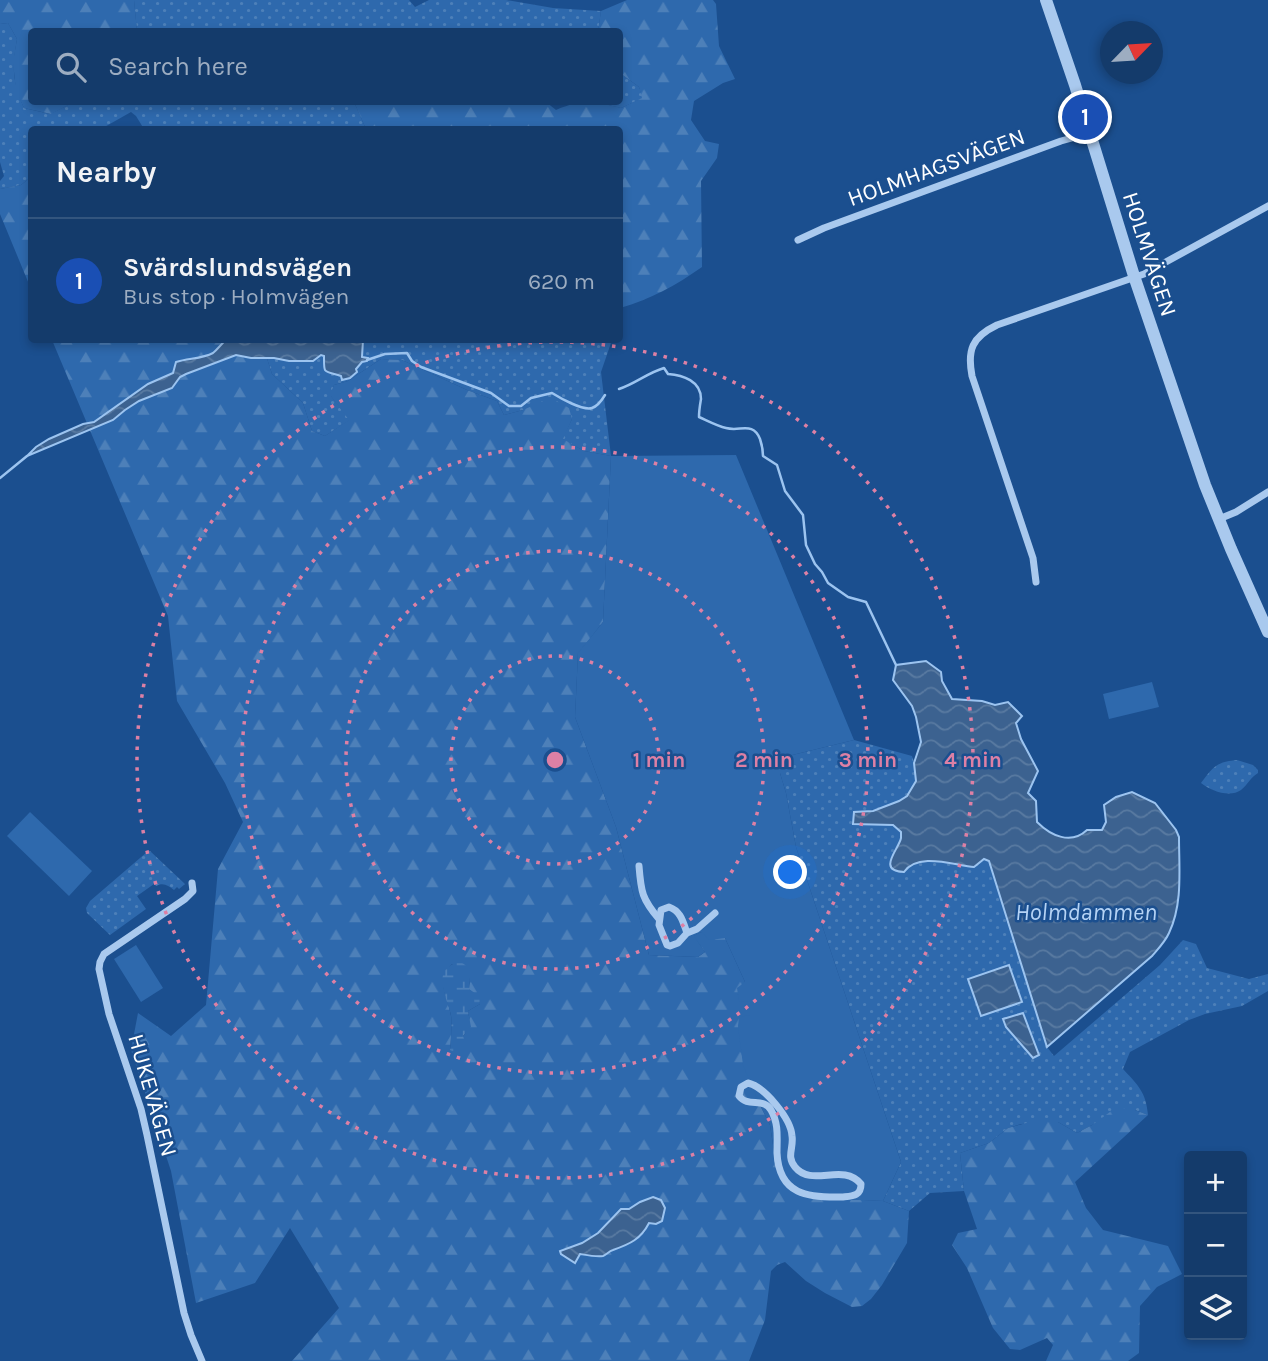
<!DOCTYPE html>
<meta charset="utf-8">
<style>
:root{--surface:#143b6b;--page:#1d4271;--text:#f1f3f6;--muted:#9dadc1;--line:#33557e;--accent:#ffd166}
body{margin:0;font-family:Karla,sans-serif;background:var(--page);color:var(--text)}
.controls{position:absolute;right:21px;bottom:21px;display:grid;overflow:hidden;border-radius:7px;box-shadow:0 4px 10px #0003}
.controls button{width:63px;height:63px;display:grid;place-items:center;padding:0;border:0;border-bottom:2px solid var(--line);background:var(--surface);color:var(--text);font:35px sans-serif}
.compass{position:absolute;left:1100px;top:21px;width:63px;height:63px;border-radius:50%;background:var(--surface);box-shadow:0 4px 10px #0003;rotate:65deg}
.you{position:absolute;left:791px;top:873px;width:24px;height:24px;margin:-18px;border:5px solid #fff;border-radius:50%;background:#1a73e8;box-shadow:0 0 0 10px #1a73e833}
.badge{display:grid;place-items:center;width:46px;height:46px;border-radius:50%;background:var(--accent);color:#fff;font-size:23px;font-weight:700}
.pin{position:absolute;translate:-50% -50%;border:4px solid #fff;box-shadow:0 2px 7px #0006}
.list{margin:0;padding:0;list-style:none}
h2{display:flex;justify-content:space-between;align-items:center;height:91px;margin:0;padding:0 28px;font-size:30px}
h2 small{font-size:23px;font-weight:400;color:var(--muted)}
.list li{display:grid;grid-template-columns:46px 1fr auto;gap:21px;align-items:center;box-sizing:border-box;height:126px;padding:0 28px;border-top:2px solid var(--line)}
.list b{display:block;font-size:26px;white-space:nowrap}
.list p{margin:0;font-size:23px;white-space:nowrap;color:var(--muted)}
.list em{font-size:23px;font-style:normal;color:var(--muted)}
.icon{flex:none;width:38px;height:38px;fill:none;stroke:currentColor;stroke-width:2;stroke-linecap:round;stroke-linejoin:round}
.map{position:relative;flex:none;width:1268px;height:1361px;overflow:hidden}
.search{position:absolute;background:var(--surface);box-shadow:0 4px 10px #0003;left:28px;top:28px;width:595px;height:77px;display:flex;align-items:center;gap:18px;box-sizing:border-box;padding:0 24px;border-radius:7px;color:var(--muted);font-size:26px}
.panel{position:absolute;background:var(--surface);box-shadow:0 4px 10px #0003;left:28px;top:126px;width:595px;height:217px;border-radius:7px}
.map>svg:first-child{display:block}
.green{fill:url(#green-dots)}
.forest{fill:url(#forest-firs);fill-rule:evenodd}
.wetland{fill:url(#wetland-marsh)}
.pitch{fill:#2e69ad}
.water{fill:url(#water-waves);stroke:#9cc4f0;stroke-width:2}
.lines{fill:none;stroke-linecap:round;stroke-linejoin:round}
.stream{stroke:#9cc4f0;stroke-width:2.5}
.minor{stroke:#a9c9ee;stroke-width:7}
.tertiary{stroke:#a9c9ee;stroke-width:12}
.ring{fill:none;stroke:#dd80a5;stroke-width:3.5;stroke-dasharray:3.5 7}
.labels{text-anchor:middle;stroke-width:5;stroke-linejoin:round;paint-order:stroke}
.street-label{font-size:23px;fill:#fff;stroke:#1b4f8f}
.water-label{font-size:24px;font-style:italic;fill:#b5d3f5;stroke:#1b4f8f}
.centre{fill:#dd80a5;stroke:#1b4f8f;stroke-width:3.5}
.ring-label{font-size:21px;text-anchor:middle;font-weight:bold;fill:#dd80a5;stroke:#1b4f8f;stroke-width:5;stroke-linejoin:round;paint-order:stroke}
</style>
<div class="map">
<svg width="1268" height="1361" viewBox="0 0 1268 1361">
<defs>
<pattern id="green-dots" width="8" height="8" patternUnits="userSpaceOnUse" patternTransform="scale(1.75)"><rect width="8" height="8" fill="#2e69ad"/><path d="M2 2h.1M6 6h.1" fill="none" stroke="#4d80b9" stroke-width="1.8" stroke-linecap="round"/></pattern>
<pattern id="forest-firs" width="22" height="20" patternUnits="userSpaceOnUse" patternTransform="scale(1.75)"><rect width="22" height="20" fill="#2e69ad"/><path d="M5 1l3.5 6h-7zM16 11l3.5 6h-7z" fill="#4d80b9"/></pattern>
<pattern id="wetland-marsh" width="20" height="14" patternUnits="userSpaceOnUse" patternTransform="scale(1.75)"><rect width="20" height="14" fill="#2e69ad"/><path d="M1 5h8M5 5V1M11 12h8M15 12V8" fill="none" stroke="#4d80b9"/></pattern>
<pattern id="water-waves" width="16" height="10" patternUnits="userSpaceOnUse" patternTransform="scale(1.75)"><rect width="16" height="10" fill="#3c6290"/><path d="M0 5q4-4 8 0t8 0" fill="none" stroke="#597aa1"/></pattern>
</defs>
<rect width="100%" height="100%" fill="#1b4f8f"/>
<!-- green -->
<g class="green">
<path d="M134 0H409L415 7 429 0H506L553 8 601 11 598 32H137Z"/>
<path d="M8 23 17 39C12 68 12 81 24 108L50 114 74 102H354L366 129H144L136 116 131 112 101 129 32 130 31 177 21 185 0 189V181L4 176 0 162V24Z"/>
<path d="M620 73 639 87 643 98 621 108 595 102H620Z"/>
<path d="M261 340H612L601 372 611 456 584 451 562 439 572 419 523 410 504 415 497 401 467 390 402 360 381 359 348 381 334 385 331 396 350 420 325 436 312 431 303 403 272 374Z"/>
<path d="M854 740 912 756C928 799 888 809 855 812L853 824 893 825 901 832C901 840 898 844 894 851L908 865 921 861H939L955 865 984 858 989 861 1047 1047 1054 1056 1160 965 1183 940 1196 944 1207 968 1249 979 1268 974V991L1242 1006 1205 1014 1189 1020 1130 1052 1123 1069C1138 1085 1146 1092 1148 1115L1135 1110 1092 1125 1077 1133 1058 1122 1021 1124 1008 1128 989 1143 960 1153 964 1191 930 1193 909 1211 883 1201 901 1162 796 847 786 793 780 773V758Z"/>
<path d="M1237 760 1253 765 1258 770V773C1251 777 1248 784 1241 790 1230 798 1211 791 1201 783 1213 767 1216 762 1237 760Z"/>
<path d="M150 851 185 884 179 889 177 887 174 890C168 885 163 882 156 886L154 884 137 896 146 909 110 935 87 913 86 908 90 901 147 852Z"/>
</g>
<!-- forest -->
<g class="forest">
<path d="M0 0H134L137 31 32 32V102H74L51 114 24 108 16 91 13 62 17 39 8 23 0 24Z"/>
<path d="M627 0H713L716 4 719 46 735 79 723 83 694 101 691 120 705 141 719 144 717 158 701 181 702 267C675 286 651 299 620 308V130L366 129 354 102H546L556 110C586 98 590 101 621 108L642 98 639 87 620 73V32L598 31 601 11Z"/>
<path d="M31 177V289L0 214V189L21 185Z"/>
<path d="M52 340H261L272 374 303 403 312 431 325 436 349 420 330 395 334 385 348 381 381 359 402 360 467 390 497 401 504 415 523 410 550 398 569 408 572 419 563 439 584 451 611 456 603 622 578 654 575 717 616 827 649 955 698 957 705 952 693 936 701 932 725 938 745 982 750 1001 758 1101 770 1125 776 1165 844 1199 883 1201 909 1211 907 1243 882 1285 871 1299 862 1306 852 1307 825 1293 806 1281 785 1262 777 1265 771 1271 765 1320 749 1361H292L339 1308 290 1228 255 1283 196 1303 171 1171 131 1050 138 1013 171 1036 206 1005 218 869 243 822 225 783 177 701 168 616ZM452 964 470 978 469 989 479 1000 480 1004 468 1011C473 1029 462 1039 450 1050 451 1042 452 1023 451 1016 448 997 434 979 452 964ZM653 1198 665 1208 662 1221 654 1224 649 1222 645 1232 633 1241 620 1248 610 1251 603 1256 580 1254 575 1263 561 1254 598 1233 610 1219 617 1213Z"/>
<path d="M1117 1107 1135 1110 1148 1115 1075 1182 1086 1208 1103 1230 1168 1246 1182 1274 1157 1287 1140 1306 1139 1353 1128 1361H1046L1053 1345 1047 1338 1020 1350 1010 1349 993 1328 967 1268 952 1245 958 1233 977 1229 964 1191 960 1153 989 1143 1008 1128 1038 1120 1058 1122 1077 1133 1092 1125Z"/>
</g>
<!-- wetland -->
<path class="wetland" d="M459 962C473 966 470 978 469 989L479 996 480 1004 468 1011 471 1027 463 1036 466 1045 463 1050 454 1052 450 1050C451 1042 452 1022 451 1015 447 997 430 969 459 962Z"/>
<!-- pitch -->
<g class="pitch">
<path d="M736 455 854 740 780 758V773L786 793 796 847 901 1162 883 1201 811 1198 788 1186 776 1165 770 1125 758 1101 743 1065 738 1026 739 1017 750 1015V1002L739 1001 737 988 745 982 725 938 710 940 701 932 694 936 705 952 698 957 649 955 616 827 575 717 578 653 603 622 611 456Z"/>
<path d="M1152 682 1159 707 1109 719 1103 694Z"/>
<path d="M30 812 92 871 69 896 7 836Z"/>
<path d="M136 945 163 988 141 1002 114 959Z"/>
</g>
<!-- water -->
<g class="water">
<path d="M226 340H282L288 341 298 340H363L362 357 368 358 367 361 362 362 356 369 357 372 350 378 342 380 341 376C323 370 324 375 324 356L321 355 313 361H289L274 358H251L236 355 186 374 180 377 172 388 139 401 125 410 113 420 27 456 36 447 49 439 83 424 94 422 148 384 173 373 176 362C188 358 202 359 213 353 218 349 221 344 226 340Z"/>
<path d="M926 661 941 672 942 681 952 699 982 701 995 705 1008 702 1022 716 1016 723 1021 739 1038 771 1028 793 1036 801 1037 822C1051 836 1071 845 1087 830H1102L1106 822 1104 805 1116 797 1132 792 1155 803 1176 830 1179 837C1179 869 1183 904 1169 933 1165 942 1158 949 1152 956L1047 1047 989 861 984 859 974 867C953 865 918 852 904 872 876 871 899 849 901 838 901 836 901 834 901 832L893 825 853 824 854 812 873 811 899 801 907 796 916 781 914 763 921 742 916 717 912 706 893 680 896 665Z"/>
<path d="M1009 965 1022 1002 981 1016 968 979Z"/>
<path d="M1023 1013 1039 1055 1033 1058 1006 1027 1003 1019Z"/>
<path d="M653 1197 661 1200 665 1208 662 1221 656 1224 649 1223C641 1239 630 1244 613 1250 609 1251 606 1255 603 1256 596 1257 586 1255 580 1254L575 1263 561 1254 560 1251 582 1243 598 1233 621 1209H629L640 1202Z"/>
</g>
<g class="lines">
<!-- stream -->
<g class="stream">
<path d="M367 360 385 354 407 353 412 361 421 367 491 393 509 406H521L531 398 552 393C560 398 583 411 592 408 598 406 602 400 605 395"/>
<path d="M619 389C635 384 647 373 664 368L668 374C683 375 701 381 701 399 700 405 699 410 699 417 708 421 717 426 726 428 740 432 753 421 760 439 762 445 763 449 763 456L777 465 785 491 803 515 806 545 815 564 822 572 828 583 848 597 866 602 896 665"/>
<path d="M0 478 27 456"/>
</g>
<!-- minor -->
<g class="minor">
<path d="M798 240 824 228 1061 141 1090 133"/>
<path d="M1219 519 1236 512 1268 492"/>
<path d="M1036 582 1033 558 972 376C967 350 972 337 997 325L1144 274 1268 206"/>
<path d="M639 866C641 892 642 899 659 919"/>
<path d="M192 883 193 891 185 899 104 954 100 962 99 969 109 1014 141 1109 147 1135 184 1313 191 1335 202 1361"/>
<path d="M687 933C683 922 681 911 669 907L661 910 659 925 667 945 670 946 678 943 687 933 697 929 715 913"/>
<path d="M748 1083C765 1087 791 1119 792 1136 794 1148 786 1156 795 1167 812 1188 843 1162 861 1184 861 1196 853 1196 843 1197 808 1198 779 1195 777 1153 777 1138 779 1124 771 1110 764 1097 748 1108 739 1096L741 1087Z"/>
</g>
<!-- tertiary -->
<path class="tertiary" d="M1046 0 1075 85 1134 276 1205 485 1231 549 1268 632"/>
</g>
<!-- distance rings -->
<g class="ring">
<circle cx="555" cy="760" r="104"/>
<circle cx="555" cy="760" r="209"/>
<circle cx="555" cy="760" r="313"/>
<circle cx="555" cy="760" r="418"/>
</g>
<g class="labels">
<!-- street labels -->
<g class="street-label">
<text transform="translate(936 167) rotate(-20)" y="8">HOLMHAGSVÄGEN</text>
<text transform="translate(1150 254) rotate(72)" y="8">HOLMVÄGEN</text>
<text transform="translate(153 1095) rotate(74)" y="8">HUKEVÄGEN</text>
</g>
<!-- water labels -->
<g class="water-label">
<text x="1086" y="920">Holmdammen</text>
</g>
</g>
<circle cx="555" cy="760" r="10" class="centre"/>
<g class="ring-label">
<text x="659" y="767">1 min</text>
<text x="764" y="767">2 min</text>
<text x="868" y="767">3 min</text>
<text x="973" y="767">4 min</text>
</g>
</svg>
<div class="controls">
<button>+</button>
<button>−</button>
<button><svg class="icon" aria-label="layers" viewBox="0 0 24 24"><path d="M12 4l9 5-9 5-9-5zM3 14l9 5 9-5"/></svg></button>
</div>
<svg class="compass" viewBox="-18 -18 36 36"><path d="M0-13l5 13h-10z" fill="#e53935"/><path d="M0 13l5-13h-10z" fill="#9dadc1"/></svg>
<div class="you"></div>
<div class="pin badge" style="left:1085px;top:117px;background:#1a4fb4">1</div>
<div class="search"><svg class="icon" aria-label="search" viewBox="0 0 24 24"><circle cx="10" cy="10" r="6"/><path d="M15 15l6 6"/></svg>Search here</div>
<section class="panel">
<h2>Nearby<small></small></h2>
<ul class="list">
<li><span class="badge" style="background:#1a4fb4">1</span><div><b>Svärdslundsvägen</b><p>Bus stop · Holmvägen</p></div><em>620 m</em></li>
</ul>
</section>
</div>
